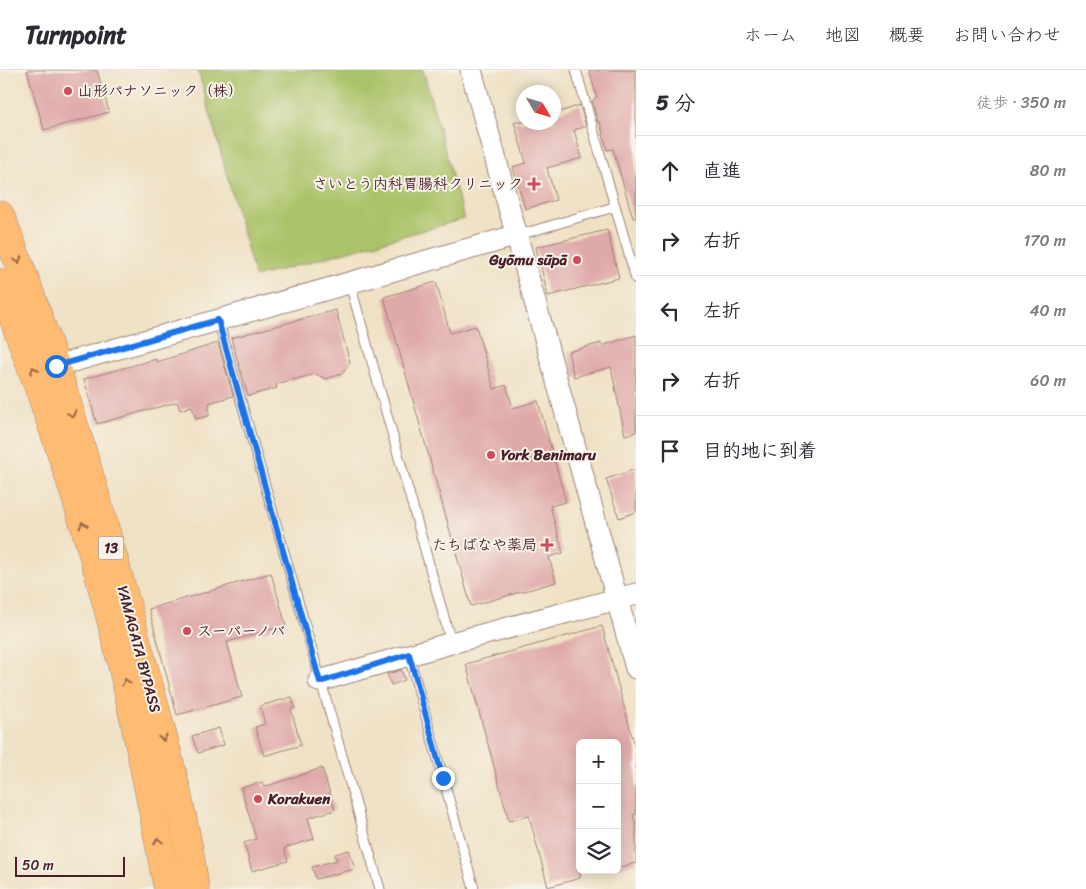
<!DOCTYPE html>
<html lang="ja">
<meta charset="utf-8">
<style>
:root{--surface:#fff;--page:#f2f2f3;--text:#2b2b33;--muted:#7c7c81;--line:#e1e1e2}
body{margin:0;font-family:Sriracha,"Klee One",sans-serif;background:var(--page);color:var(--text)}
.controls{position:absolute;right:15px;bottom:15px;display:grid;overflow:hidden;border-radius:8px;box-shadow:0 2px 12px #0003}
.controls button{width:45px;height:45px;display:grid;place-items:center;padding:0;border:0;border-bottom:1px solid var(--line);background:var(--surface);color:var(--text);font:25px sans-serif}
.compass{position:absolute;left:516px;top:15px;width:45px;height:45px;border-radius:50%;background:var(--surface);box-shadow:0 2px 12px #0003;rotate:128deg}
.scale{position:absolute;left:15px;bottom:12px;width:110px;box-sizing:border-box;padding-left:5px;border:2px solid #4a1f2b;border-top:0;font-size:14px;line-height:18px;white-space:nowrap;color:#4a1f2b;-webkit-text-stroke:4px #f7f3e8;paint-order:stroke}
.stop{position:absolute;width:15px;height:15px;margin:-11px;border:4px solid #1a73e8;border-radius:50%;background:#fff}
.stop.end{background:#1a73e8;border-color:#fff;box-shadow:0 1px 5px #0008}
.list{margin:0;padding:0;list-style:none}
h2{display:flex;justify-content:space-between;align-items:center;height:65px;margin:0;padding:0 20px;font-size:21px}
h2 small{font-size:16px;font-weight:400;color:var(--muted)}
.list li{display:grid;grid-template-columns:32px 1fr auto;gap:15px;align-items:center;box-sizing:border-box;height:70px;padding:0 20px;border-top:1px solid var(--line)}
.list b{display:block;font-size:19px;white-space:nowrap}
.list em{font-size:16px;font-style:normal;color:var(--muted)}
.icon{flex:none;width:28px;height:28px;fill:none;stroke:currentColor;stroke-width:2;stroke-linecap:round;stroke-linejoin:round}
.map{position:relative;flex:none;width:636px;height:819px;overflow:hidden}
header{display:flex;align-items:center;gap:30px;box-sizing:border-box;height:70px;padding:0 25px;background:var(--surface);border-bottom:1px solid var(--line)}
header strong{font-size:24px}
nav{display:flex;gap:28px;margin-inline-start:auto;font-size:18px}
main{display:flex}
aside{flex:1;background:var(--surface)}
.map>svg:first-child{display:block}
.green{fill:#aac267;stroke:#7a7049}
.building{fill:#dfa9a7}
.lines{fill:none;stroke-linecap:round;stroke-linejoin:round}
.service-casing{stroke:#9c8078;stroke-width:11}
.tertiary-casing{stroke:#9c8078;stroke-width:23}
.trunk-casing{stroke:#9c8078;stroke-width:29}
.service{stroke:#fff;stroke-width:9}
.tertiary{stroke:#fff;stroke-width:21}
.trunk{stroke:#febb71;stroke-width:28}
.oneway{stroke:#9b654a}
.route{stroke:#1a73e8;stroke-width:6}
.poi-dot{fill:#d1495b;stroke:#f7f3e8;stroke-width:2}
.labels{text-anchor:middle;stroke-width:4;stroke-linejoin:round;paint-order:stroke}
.shield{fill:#f7f3e8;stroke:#7e5f64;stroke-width:1}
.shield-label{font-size:14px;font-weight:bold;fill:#4a1f2b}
.poi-label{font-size:15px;font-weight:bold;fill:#4a1f2b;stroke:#f7f3e8;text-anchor:start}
.street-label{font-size:15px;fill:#4a1f2b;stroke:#f7f3e8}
</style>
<header>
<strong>Turnpoint</strong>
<nav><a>ホーム</a><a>地図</a><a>概要</a><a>お問い合わせ</a></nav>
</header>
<main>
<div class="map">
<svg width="636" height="819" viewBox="0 0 636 819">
<rect width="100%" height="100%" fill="#f7f3e8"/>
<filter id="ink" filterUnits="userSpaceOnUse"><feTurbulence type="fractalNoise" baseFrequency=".02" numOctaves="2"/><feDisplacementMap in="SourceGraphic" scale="10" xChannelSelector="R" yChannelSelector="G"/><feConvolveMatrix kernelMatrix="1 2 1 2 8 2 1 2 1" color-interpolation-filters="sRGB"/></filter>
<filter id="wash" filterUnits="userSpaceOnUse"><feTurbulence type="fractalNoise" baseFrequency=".0096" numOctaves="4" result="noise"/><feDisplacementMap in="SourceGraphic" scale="20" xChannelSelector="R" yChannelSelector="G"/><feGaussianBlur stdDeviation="1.12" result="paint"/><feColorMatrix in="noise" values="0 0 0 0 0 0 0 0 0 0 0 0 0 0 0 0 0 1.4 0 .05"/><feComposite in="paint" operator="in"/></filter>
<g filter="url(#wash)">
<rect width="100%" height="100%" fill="#efe1c4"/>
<!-- green -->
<path class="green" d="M198 0H423L464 149 255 207Z"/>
<g id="blocks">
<!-- building -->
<g class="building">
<path d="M27 0H97L109 42 44 60Z"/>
<path d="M589 0H636V148H633L613 79 607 80 600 52H598L592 31 597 27Z"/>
<path d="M580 35 586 56 574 60 582 88 547 98 556 130 525 139 513 97 526 93 514 52H554V44Z"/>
<path d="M607 160 619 208 548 226 536 177Z"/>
<path d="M436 212 450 263 476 256 494 319 506 315 513 338 538 331 566 432 550 436 563 483 549 487 556 512 471 536 384 227Z"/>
<path d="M336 240 350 293 342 304 326 309 316 304 276 314 277 318 248 326 231 268Z"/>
<path d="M636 265V362L625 365 611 297 574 307 568 282 601 273V276Z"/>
<path d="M218 273 233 326 209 333V346L196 349 192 336 180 340 177 332 97 354 84 309 156 289 157 292Z"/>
<path d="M636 399V442L619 448 606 409Z"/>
<path d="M271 503 286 555 227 572 242 627 177 645 149 539Z"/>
<path d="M602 556 636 680V744L633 745 636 756V793L617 798V673H580V808L548 817 529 746 509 751 466 594Z"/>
<path d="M401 600 405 610 391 615 387 604Z"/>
<path d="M292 627 295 638 291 639 301 675 264 686 255 657 265 654 260 636Z"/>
<path d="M219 658 224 675 198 683 192 666Z"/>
<path d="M322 698 335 740 308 748 314 769 284 778 288 791 252 801 244 773 256 769 241 718 262 712 264 717Z"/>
<path d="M349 780 355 799 316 809 312 797 337 790 335 784Z"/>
</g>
</g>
</g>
<g filter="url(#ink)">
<use href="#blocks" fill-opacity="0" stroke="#9c8078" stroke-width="1"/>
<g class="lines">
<defs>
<g id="service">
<path d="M576 0 636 209"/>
<path d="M519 165 614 137"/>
<path d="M350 214 451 572"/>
<path d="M218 250 380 819"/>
<path d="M409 586 474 819"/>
</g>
<g id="tertiary">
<path d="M471 0 636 598"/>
<path d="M56 296 518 165"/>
<path d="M319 611 451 573 636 524"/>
</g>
<g id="trunk">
<path d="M0 145C54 278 94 416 132 555 156 641 183 730 195 819"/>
<path d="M0 213C45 331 87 451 117 574 137 655 152 737 168 819"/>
</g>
</defs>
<!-- service casing -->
<use href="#service" class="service-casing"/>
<!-- tertiary casing -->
<use href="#tertiary" class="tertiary-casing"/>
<!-- trunk casing -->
<use href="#trunk" class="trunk-casing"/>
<!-- service -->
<use href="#service" class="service"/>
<!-- tertiary -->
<use href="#tertiary" class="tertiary"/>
<!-- trunk -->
<use href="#trunk" class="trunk"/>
</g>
<!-- one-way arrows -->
<defs><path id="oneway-chevron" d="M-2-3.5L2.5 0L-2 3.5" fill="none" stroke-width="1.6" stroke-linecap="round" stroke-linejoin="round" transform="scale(1.25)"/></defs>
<g class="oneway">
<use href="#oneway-chevron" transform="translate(18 190) rotate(70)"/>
<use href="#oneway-chevron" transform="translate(34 300) rotate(-111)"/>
<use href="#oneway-chevron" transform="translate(72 344) rotate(72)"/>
<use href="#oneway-chevron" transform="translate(83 455) rotate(-107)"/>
<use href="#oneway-chevron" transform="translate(126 612) rotate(-103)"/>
<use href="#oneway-chevron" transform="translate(163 668) rotate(77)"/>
<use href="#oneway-chevron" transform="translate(158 771) rotate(-101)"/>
</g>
</g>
<g class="lines" filter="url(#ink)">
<!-- route -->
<path class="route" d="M56 296 218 250 320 612 409 584 443 708"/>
</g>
<!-- markers -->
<g class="poi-dot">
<circle cx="68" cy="21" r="5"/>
<path d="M531.5 106.5h5v5h5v5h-5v5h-5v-5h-5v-5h5z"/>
<circle cx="577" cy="190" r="5"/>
<circle cx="491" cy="385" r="5"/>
<path d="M544.5 467.5h5v5h5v5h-5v5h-5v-5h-5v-5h5z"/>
<circle cx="187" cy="561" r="5"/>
<circle cx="258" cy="729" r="5"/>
</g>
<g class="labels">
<!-- shield labels -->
<rect class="shield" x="98.5" y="466.5" width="25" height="23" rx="4"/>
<g class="shield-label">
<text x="111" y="483">13</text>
</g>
<!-- poi labels -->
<g class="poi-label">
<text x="78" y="26">山形パナソニック（株）</text>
<text x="523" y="119" text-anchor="end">さいとう内科胃腸科クリニック</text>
<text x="567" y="195" text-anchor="end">Gyōmu sūpā</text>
<text x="501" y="390">York Benimaru</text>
<text x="537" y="480" text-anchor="end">たちばなや薬局</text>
<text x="197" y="566">スーパーノバ</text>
<text x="268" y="734">Korakuen</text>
</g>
<!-- street labels -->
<g class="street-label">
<text transform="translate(139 579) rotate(75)" y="5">YAMAGATA BYPASS</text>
</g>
</g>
</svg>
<div class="controls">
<button>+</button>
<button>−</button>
<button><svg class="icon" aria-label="layers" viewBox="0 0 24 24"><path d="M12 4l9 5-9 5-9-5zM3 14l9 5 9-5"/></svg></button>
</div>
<svg class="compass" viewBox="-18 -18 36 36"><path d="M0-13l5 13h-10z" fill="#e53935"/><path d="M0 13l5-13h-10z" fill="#7c7c81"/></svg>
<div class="scale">50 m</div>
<div class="stop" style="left:56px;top:296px"></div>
<div class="stop end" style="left:443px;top:708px"></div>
</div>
<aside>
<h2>5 分<small>徒歩 · 350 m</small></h2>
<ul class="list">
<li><svg class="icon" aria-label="ahead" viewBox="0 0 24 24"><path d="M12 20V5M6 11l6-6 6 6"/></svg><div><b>直進</b></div><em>80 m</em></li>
<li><svg class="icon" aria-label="right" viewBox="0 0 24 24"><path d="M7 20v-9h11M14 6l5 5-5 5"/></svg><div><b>右折</b></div><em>170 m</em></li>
<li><svg class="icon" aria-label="left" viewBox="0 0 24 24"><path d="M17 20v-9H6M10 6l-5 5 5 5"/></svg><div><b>左折</b></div><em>40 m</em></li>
<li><svg class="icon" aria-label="right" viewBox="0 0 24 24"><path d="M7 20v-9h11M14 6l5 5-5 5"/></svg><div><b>右折</b></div><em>60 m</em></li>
<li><svg class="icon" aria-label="arrive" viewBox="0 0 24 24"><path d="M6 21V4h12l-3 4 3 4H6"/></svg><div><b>目的地に到着</b></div></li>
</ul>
</aside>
</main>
